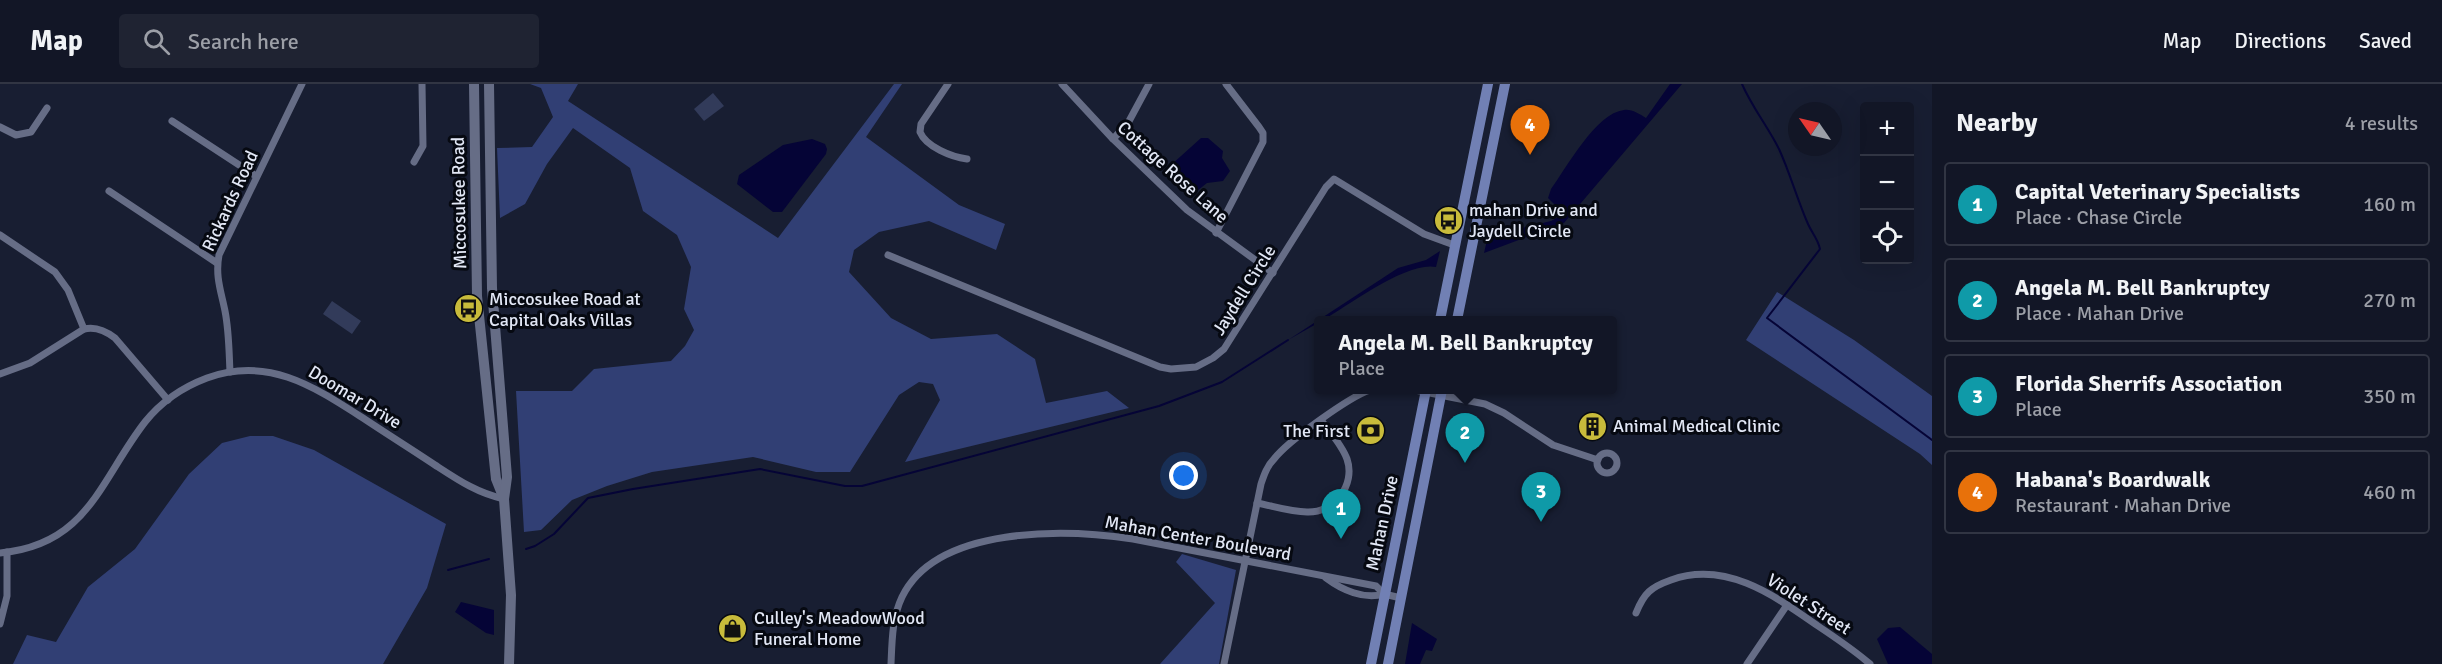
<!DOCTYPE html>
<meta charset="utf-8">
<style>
:root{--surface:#121626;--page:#1f2332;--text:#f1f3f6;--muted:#9c9fa7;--line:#313543;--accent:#c8bb3b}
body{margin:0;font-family:Signika,sans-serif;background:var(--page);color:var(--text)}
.controls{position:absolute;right:18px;top:18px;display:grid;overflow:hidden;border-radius:6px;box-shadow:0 6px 24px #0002}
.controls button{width:54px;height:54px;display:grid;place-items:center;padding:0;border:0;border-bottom:2px solid var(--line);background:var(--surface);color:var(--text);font:30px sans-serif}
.compass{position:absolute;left:1788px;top:18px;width:54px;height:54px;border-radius:50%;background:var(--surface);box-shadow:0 6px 24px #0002;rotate:304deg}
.you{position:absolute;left:1184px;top:392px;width:21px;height:21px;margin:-15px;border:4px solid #fff;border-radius:50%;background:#1a73e8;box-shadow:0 0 0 9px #1a73e833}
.badge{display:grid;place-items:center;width:39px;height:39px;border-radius:50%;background:var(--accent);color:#fff;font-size:20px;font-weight:700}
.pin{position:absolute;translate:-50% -50px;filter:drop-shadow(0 2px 3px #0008)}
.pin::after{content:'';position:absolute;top:32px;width:21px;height:18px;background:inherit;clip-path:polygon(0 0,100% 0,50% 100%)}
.popup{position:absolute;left:1314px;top:232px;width:303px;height:78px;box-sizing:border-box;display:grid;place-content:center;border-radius:6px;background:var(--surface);filter:drop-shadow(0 2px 4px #0005);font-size:20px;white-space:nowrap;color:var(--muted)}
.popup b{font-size:22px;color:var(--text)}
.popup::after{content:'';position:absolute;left:50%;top:100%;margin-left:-12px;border:12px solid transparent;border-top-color:var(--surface)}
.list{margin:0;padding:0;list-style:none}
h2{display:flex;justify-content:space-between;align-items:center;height:78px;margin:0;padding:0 24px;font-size:26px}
h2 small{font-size:20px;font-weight:400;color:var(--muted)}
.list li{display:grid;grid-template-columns:39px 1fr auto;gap:18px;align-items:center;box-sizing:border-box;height:84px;margin:0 12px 12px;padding:0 12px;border:2px solid var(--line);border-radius:6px}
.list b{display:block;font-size:22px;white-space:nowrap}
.list p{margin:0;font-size:20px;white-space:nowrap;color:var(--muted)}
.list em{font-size:20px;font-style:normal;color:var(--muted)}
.icon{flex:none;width:33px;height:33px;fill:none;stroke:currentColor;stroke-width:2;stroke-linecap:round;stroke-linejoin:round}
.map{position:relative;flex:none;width:1932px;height:580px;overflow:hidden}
header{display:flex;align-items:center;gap:36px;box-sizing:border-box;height:84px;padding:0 30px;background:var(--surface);border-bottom:2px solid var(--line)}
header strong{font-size:28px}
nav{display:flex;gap:33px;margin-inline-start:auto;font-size:21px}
.search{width:420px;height:54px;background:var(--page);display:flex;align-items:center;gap:15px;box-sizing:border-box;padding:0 21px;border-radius:6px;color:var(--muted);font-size:22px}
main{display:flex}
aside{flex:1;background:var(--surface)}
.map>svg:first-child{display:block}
.green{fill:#323b5a}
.forest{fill:#313f74}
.water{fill:#050436}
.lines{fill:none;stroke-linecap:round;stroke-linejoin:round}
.stream{stroke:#050436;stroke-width:2}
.street{stroke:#666d86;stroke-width:7}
.secondary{stroke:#666d86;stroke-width:10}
.primary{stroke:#7180b4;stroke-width:10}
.labels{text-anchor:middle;stroke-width:6;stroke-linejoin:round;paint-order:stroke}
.street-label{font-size:18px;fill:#e2e7f5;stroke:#060911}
.poi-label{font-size:18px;fill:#e2e7f5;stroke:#060911;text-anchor:start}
</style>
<header>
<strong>Map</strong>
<div class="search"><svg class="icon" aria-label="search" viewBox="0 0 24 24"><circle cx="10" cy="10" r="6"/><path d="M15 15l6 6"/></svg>Search here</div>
<nav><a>Map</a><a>Directions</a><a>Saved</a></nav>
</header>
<main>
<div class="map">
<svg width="1932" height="580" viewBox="0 0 1932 580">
<rect width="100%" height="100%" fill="#181e32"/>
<!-- green -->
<g class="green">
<path d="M713 9 724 22 704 37 694 25Z"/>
<path d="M332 217 361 237 352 250 323 230Z"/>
</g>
<!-- forest -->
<g class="forest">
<path d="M530 0H578L568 17 778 154 894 0H902L866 53 959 121 1005 140 996 166 929 137 879 148 854 166 849 188 891 234 931 255 997 250 1035 275 1046 319 1107 307 1129 324 905 378 940 316 933 300 919 298 899 311 850 388H816L753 373 652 388 607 402 572 416 541 446 524 448 516 307H572L594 285 671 277 685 262 694 246 684 225 691 183 677 151 643 127 630 84 573 44 547 80 525 120 500 134 497 64 532 63 553 33 541 4Z"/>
<path d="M1777 208 1854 256 1932 312V381L1920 370 1746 256Z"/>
<path d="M250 352H273L314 366 446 440 427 504 383 580H13L27 551 56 558 88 503 135 465 189 390 222 359Z"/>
<path d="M1182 470 1236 486 1219 580H1160L1215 519 1176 478Z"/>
</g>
<!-- water -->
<g class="water">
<path d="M1670 0H1682L1564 139 1484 169 1488 152 1551 137 1564 130 1548 114 1551 105C1567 83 1596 29 1624 26 1632 25 1639 30 1646 34Z"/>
<path d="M1201 54H1208L1223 67 1222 74 1230 87 1223 97 1207 99 1197 107H1193L1171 88V81Z"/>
<path d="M812 55 825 60 827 65 826 70 782 128H773L737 100 739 91 783 61Z"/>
<path d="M1440 167 1436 183C1407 177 1349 221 1323 236H1318V239L1288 256 1398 184 1426 176Z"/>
<path d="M461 518 494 526V551L486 549 455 528Z"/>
<path d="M1412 539 1437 555 1432 567 1426 566 1420 580H1405Z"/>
<path d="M1900 543 1932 570V580H1888L1877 555 1888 544Z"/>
</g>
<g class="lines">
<!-- stream -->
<g class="stream">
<path d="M1742 0C1752 23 1768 43 1779 65 1790 89 1797 115 1808 140 1812 149 1818 155 1820 165L1767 234 1932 356"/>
<path d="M526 465 535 462 554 450 588 414 633 405 760 385 845 402H862L1159 322 1222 298 1288 256"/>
<path d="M448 486 489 475"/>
</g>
<!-- street -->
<g class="street">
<path d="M948 0 921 40 920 48C926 63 952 73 967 75"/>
<path d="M1062 0 1113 55 1187 126 1273 189"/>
<path d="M172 37 256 92"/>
<path d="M0 43 16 51 31 48 47 24"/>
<path d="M1113 55 1128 39 1149 0"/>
<path d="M414 78 423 62 422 0"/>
<path d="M109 107 217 179"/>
<path d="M1216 149 1263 58V49L1259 43 1226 0"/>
<path d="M0 151 55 188 68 206 84 245"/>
<path d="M888 171 1160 283 1171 285 1196 283 1213 274 1224 265 1326 103 1334 95 1424 150 1454 161"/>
<path d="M230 288C229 268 229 247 225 227 221 207 215 192 219 171L302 0"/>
<path d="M0 290 30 279 84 245C96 242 106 247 115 254L168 316"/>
<path d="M1415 306 1485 320 1504 329 1553 361 1598 376"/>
<circle cx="1607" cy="379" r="10"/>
<path d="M1257 419C1273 422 1290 428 1307 428 1334 429 1356 401 1347 375 1342 361 1330 348 1321 336"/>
<path d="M0 469C88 461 100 396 145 338 161 318 183 303 207 294 268 272 313 302 363 334 387 350 411 365 435 381 458 396 477 409 504 415"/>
<path d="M1326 494C1342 506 1364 516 1384 510"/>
<path d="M1636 529C1644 509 1651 503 1671 496 1726 476 1775 512 1818 542 1836 554 1854 566 1870 580"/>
<path d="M0 540 7 512V468"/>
<path d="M891 580C892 557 892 534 902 513 937 441 1066 445 1133 455L1376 502 1384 510 1401 514"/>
<path d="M1224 580 1261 400C1264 391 1267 382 1274 375 1288 357 1349 313 1370 306"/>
<path d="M1747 580 1787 521"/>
</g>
<!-- secondary -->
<g class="secondary">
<path d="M474 0 477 212 496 395 504 415"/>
<path d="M489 0 492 204 507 393 504 415 511 511 509 580"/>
</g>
<!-- primary -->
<g class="primary">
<path d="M1440 236 1488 0"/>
<path d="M1457 236 1505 0"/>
<path d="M1371 580 1426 306"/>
<path d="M1388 580 1442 306"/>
</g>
</g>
<!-- icons -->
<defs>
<symbol id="bus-disc" viewBox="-11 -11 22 22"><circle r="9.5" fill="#c8bb3b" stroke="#060911"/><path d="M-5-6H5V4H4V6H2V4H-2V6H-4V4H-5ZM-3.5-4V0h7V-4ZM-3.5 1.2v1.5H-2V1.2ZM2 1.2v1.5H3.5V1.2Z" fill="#111"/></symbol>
<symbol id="building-disc" viewBox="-11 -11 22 22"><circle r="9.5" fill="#c8bb3b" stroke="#060911"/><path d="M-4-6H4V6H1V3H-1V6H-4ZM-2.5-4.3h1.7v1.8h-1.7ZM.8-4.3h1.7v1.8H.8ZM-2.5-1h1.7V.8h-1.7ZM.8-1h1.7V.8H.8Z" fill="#111"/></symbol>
<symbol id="bank-disc" viewBox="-11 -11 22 22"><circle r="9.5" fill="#c8bb3b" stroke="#060911"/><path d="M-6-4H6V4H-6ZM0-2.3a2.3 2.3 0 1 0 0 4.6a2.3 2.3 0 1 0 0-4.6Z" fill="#111"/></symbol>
<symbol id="shop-disc" viewBox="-11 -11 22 22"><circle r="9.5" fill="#c8bb3b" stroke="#060911"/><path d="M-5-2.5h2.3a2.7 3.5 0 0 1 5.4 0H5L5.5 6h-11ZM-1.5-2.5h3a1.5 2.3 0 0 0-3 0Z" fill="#111"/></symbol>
</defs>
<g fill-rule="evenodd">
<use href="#bus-disc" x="1432" y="120" width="33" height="33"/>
<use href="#bus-disc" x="452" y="208" width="33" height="33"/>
<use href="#building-disc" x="1576" y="326" width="33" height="33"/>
<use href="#bank-disc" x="1354" y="330" width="33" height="33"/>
<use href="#shop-disc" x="716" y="528" width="33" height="33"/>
</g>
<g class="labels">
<!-- street labels -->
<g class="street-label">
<text transform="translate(1173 88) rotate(42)" y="6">Cottage Rose Lane</text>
<text transform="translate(230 117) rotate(-65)" y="6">Rickards Road</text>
<text transform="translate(459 119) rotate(-91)" y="6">Miccosukee Road</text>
<text transform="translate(1244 206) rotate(-58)" y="6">Jaydell Circle</text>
<text transform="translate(355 313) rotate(31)" y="6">Doomar Drive</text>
<text transform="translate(1382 439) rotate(-78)" y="6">Mahan Drive</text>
<text transform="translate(1198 454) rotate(10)" y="6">Mahan Center Boulevard</text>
<text transform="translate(1809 520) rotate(33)" y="6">Violet Street</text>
</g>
<!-- poi labels -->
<g class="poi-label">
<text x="1469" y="132">mahan Drive and<tspan x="1469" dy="21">Jaydell Circle</tspan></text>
<text x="489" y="221">Miccosukee Road at<tspan x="489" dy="21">Capital Oaks Villas</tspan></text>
<text x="1613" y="348">Animal Medical Clinic</text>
<text x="1350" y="353" text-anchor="end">The First</text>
<text x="754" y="540">Culley's MeadowWood<tspan x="754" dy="21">Funeral Home</tspan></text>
</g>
</g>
</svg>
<div class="controls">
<button>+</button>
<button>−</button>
<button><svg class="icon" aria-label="locate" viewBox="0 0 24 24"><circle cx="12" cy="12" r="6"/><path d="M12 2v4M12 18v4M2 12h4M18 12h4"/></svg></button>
</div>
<svg class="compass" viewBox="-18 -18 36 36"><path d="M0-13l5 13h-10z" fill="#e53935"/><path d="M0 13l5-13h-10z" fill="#9c9fa7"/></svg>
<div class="you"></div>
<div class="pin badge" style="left:1341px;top:455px;background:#0f9aa8">1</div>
<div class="pin badge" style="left:1465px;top:379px;background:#0f9aa8">2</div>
<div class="popup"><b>Angela M. Bell Bankruptcy</b>Place</div>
<div class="pin badge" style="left:1541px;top:438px;background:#0f9aa8">3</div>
<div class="pin badge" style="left:1530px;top:71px;background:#e8710a">4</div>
</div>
<aside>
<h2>Nearby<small>4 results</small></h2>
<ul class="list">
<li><span class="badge" style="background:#0f9aa8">1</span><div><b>Capital Veterinary Specialists</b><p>Place · Chase Circle</p></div><em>160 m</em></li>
<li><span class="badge" style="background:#0f9aa8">2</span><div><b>Angela M. Bell Bankruptcy</b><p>Place · Mahan Drive</p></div><em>270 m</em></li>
<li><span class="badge" style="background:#0f9aa8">3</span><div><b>Florida Sherrifs Association</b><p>Place</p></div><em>350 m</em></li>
<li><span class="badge" style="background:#e8710a">4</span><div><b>Habana's Boardwalk</b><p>Restaurant · Mahan Drive</p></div><em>460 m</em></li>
</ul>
</aside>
</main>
